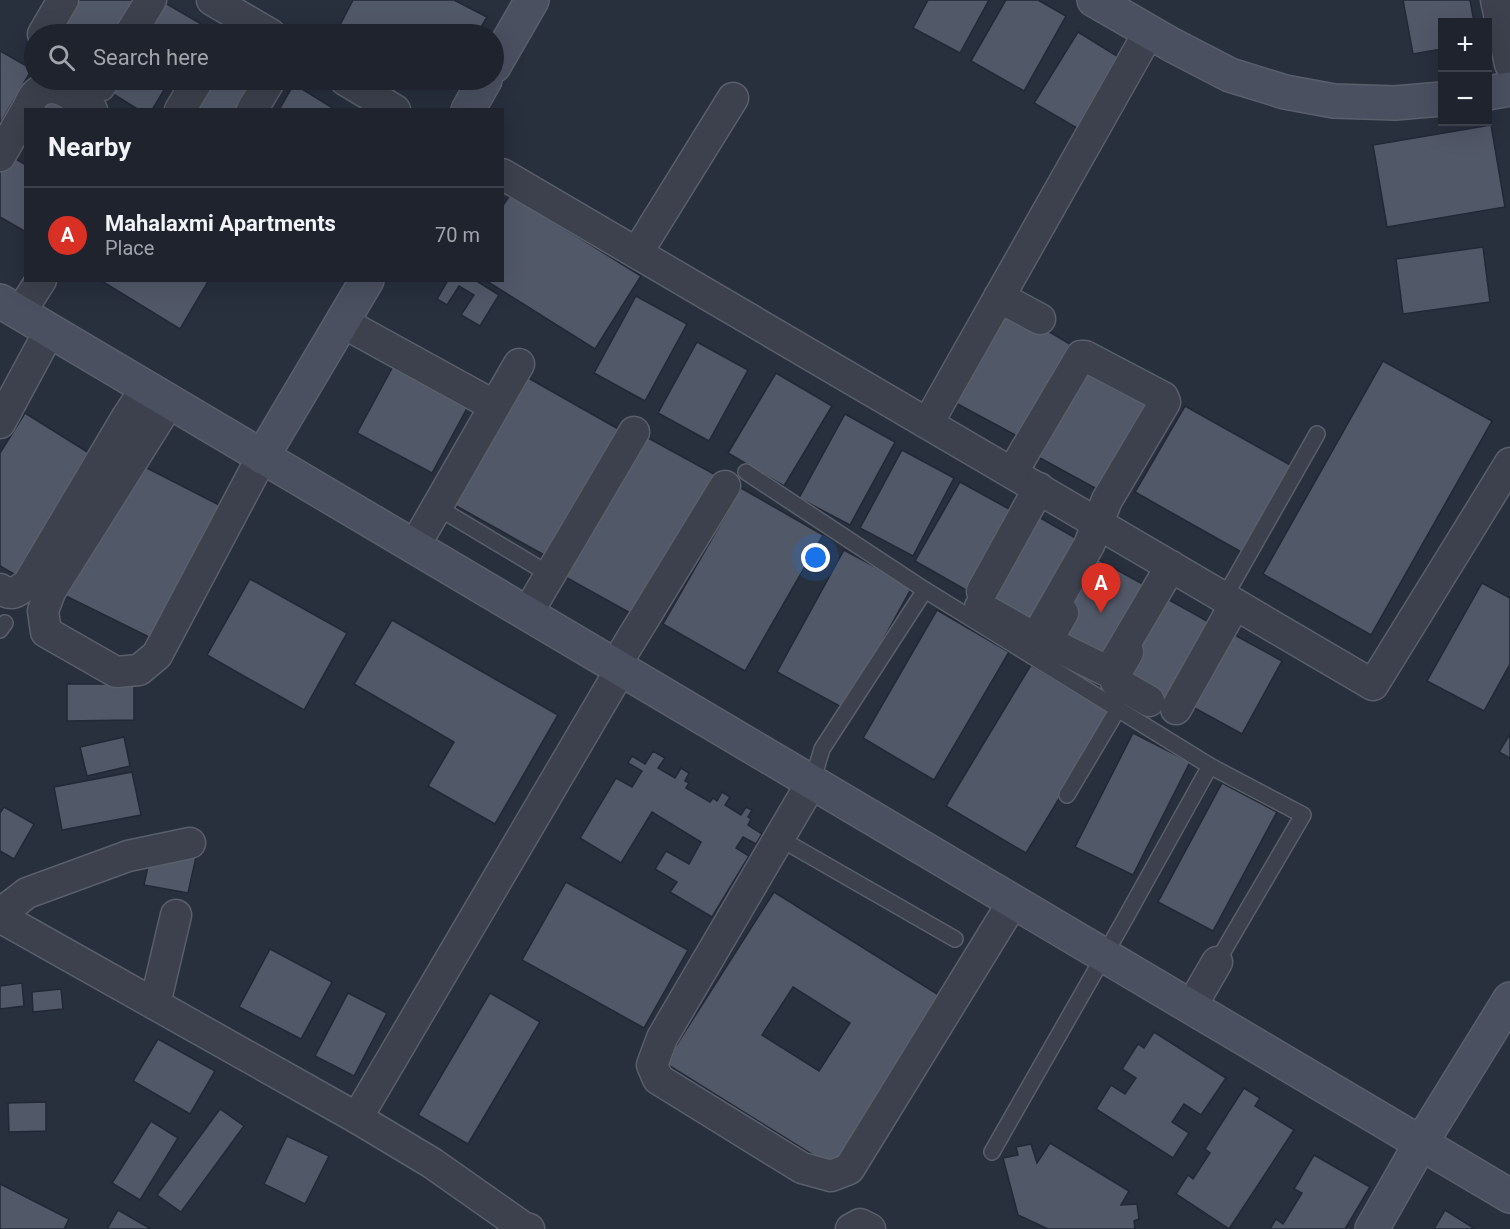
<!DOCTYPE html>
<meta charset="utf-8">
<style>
:root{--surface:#1e232e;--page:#2b2f3a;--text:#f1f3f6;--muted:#a1a4aa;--line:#3c404a;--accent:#d93025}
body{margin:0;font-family:Roboto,sans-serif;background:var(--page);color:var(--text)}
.controls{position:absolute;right:18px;top:18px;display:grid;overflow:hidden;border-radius:0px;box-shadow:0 6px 24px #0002}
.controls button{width:54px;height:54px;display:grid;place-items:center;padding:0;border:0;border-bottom:2px solid var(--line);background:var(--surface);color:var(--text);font:30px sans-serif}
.you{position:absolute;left:816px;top:558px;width:21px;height:21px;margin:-15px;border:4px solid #fff;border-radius:50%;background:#1a73e8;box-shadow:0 0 0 9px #1a73e833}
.badge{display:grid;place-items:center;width:39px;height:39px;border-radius:50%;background:var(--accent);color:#fff;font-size:20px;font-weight:700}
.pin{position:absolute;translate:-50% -50px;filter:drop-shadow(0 2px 3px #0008)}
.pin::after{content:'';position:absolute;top:32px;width:21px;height:18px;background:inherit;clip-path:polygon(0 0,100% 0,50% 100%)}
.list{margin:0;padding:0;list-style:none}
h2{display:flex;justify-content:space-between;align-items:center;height:78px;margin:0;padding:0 24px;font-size:26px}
h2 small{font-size:20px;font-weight:400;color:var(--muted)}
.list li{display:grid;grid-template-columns:39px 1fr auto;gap:18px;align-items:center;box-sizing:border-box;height:96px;padding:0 24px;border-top:2px solid var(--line)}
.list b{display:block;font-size:22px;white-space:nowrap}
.list p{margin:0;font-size:20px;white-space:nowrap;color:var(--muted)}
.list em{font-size:20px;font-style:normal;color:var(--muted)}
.icon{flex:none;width:33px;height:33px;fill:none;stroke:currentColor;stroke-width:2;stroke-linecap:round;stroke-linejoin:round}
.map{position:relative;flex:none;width:1510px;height:1229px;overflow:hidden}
.search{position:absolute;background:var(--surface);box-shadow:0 6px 24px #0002;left:24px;top:24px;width:480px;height:66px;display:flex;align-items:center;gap:15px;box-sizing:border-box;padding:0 21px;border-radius:33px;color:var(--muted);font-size:22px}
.panel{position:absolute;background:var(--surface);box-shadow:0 6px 24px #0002;left:24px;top:108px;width:480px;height:174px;border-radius:0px}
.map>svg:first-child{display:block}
.building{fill:#515868;stroke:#222835;stroke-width:1.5;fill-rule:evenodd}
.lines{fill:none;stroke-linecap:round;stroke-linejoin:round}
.lane-casing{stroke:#595f6b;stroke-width:18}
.street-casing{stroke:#595f6b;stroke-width:33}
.secondary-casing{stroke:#595f6b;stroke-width:36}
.lane{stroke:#3c414d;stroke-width:15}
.street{stroke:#3c414d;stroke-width:30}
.secondary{stroke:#4a5060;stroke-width:33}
</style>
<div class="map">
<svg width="1510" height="1229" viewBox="0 0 1510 1229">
<rect width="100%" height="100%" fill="#282f3d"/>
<!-- building -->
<g class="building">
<path d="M68 0H137L115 34H47Z"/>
<path d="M160 0 203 25 197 34H134Z"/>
<path d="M353 0H454L487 17 477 34H349L338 29Z"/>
<path d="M928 0H989L960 53 913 28Z"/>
<path d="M1006 0H1038L1066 16 1024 91 971 61Z"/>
<path d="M1403 0H1470L1474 22H1442V49L1413 54Z"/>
<path d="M1078 32 1125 61 1082 131 1034 103Z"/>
<path d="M0 51 32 69 0 124Z"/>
<path d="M107 80H170L152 110H139L102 87Z"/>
<path d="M205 80H254L237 110H188Z"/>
<path d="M435 80H453L449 87Z"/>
<path d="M294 84 336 110H279Z"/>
<path d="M52 94 76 110H41Z"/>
<path d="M1491 125 1505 207 1387 227 1373 145Z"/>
<path d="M9 155 26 165V232L0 217V170Z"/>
<path d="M510 195 641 276 595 349 485 280H502V207Z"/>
<path d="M1483 247 1490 302 1403 314 1396 259Z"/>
<path d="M100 280H209L180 329Z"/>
<path d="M448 280H475L499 295 480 326 461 315 474 295 459 286 447 305 437 299Z"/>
<path d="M636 296 687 324 645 401 594 373Z"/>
<path d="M1010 309 1070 344 1017 436 954 402Z"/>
<path d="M697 342 748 370 709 441 658 413Z"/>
<path d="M397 359 472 399 432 473 357 433Z"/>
<path d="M1083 359 1160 402 1106 494 1029 452Z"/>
<path d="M1383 361 1492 421 1371 635 1263 574Z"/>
<path d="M776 373 832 406 784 486 728 453Z"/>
<path d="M523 375 620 430 546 556 451 503Z"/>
<path d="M1185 406 1292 466 1243 553 1135 492Z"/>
<path d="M25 413 97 458 21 578 0 566V453Z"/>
<path d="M845 414 895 442 850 525 799 498Z"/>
<path d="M639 433 723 479 641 619 560 574Z"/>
<path d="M902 450 954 478 913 556 860 528Z"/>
<path d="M141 465 227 509 155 640 66 596Z"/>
<path d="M960 482 1018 514 973 594 915 561Z"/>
<path d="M741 488 823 535 745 671 663 624Z"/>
<path d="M1030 512 1086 544 1038 626 982 593Z"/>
<path d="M844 550 912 587 845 709 777 672Z"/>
<path d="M1097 559 1150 588 1106 667 1053 638Z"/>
<path d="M250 579 347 633 304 710 207 655Z"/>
<path d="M1482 583 1510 598V664L1484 711 1427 681Z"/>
<path d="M1162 596 1216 626 1174 702 1120 673Z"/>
<path d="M937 610 1009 652 934 780 863 738Z"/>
<path d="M392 620 558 715 495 824 428 786 454 742 354 684Z"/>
<path d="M1231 633 1282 661 1242 734 1191 706Z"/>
<path d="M1031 665 1111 713 1026 853 946 806Z"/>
<path d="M67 684H134V720L67 721Z"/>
<path d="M1133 733 1190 762 1133 875 1075 847Z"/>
<path d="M1510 734V758L1499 752Z"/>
<path d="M124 737 130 766 87 776 80 747Z"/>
<path d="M653 751 665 758 658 768 675 778 681 768 689 773 685 781 689 783 686 788 710 802 713 798 717 801 722 792 730 797 725 805 741 815 746 807 752 810 748 817 751 819 748 825 762 834 756 844 743 837 736 848 749 856 712 917 670 892 677 882 655 869 666 851 689 864 701 842 652 812 621 863 580 838 616 778 632 787 642 771 628 763 632 756 645 764Z"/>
<path d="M132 772 141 815 62 830 54 787Z"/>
<path d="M1222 783 1277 812 1213 931 1158 902Z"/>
<path d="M4 807 34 824 14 859 0 851V813Z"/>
<path d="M152 847 196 857 188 893 144 885Z"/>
<path d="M566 882 688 950 644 1028 522 960Z"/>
<path d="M774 892 942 997 834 1168 665 1063ZM793 987 850 1023 819 1071 762 1035Z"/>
<path d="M270 949 332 982 301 1039 239 1007Z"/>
<path d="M22 983 24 1006 0 1009V986Z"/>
<path d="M61 989 63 1009 33 1012 32 992Z"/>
<path d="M348 993 387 1013 354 1076 315 1056Z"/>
<path d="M490 993 540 1022 468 1144 418 1115Z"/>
<path d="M1154 1032 1226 1078 1201 1115 1184 1104 1172 1122 1189 1133 1173 1158 1096 1109 1111 1085 1125 1094 1136 1078 1122 1069 1138 1044 1144 1048Z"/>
<path d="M158 1039 215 1071 190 1114 133 1081Z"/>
<path d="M1244 1088 1260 1098 1255 1106 1294 1130 1229 1229 1176 1194 1188 1175 1193 1179 1210 1153 1205 1149Z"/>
<path d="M46 1102V1131L9 1132 8 1103Z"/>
<path d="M220 1109 244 1126 181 1212 157 1195Z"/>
<path d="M151 1121 178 1138 140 1200 112 1183Z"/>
<path d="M287 1136 329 1156 305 1204 264 1184Z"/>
<path d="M1050 1143 1129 1191 1121 1205 1137 1204 1139 1219 1134 1221 1135 1229H1048L1018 1215 1003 1158 1018 1155 1016 1147 1031 1144 1037 1163Z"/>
<path d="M1314 1155 1370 1187 1345 1229H1270L1276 1219 1283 1224 1302 1193 1294 1189Z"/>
<path d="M0 1184 69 1219 64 1229H0Z"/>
<path d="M118 1210 151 1229H107Z"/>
<path d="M1445 1210 1475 1229H1434Z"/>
</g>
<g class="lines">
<defs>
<g id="lane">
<path d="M746 472 925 590 1210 766 1303 815 1217 962"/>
<path d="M437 507 542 570"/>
<path d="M1224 598 1317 434"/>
<path d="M0 630 5 623"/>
<path d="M812 782 822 749 925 590"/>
<path d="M1067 795 1118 709"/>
<path d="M779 838 955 939"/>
<path d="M992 1152 1121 926 1210 766"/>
</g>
<g id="street">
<path d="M212 0 270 34"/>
<path d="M1496 0 1510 64"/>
<path d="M43 34 63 0"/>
<path d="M130 34 151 0"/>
<path d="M345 80 395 110"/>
<path d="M100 86 104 80"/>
<path d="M27 110C29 105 32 97 37 93 55 78 76 99 92 110"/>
<path d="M180 110 198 80"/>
<path d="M252 110 270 80"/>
<path d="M0 156 26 111"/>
<path d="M502 174 1373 685 1510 463"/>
<path d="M637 253 733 98"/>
<path d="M999 297 1040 319"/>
<path d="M20 313 41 280"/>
<path d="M342 322 482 399"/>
<path d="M170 401 50 592 43 611 46 632 116 672 139 670 157 655 262 457"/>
<path d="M0 423 50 330"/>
<path d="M928 423 1149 32"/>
<path d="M414 547 519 364"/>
<path d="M0 589C13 597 16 592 28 584L127 417 146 388"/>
<path d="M982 591 1039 488"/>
<path d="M980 607 1033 637 1037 636 1089 545 1107 500 1165 402 1163 397 1085 356H1081L1012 473"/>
<path d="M1063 613 1048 639 1052 644 1105 670 1111 668 1171 566"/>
<path d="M527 614 634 432"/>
<path d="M1128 652 1115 675 1116 682 1149 701"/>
<path d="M615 666 725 486"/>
<path d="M1176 709 1235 604"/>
<path d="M812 782 662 1038 652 1065 658 1079 802 1168 831 1176 849 1169 1013 902"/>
<path d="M0 914 27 893 128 856 190 843"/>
<path d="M0 917 357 1118 432 1163 523 1227 529 1229"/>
<path d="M155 1004 176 915"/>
<path d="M1191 1007 1217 962"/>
<path d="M357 1118 621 669"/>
<path d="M851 1229 860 1224 870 1229"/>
</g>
<g id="secondary">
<path d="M1094 0 1172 45 1230 75 1285 92 1334 101 1395 103 1442 99"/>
<path d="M494 66 532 0"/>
<path d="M1488 93 1510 89"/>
<path d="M468 110 485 80"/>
<path d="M0 301 1510 1196"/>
<path d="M262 457 367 280"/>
<path d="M1372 1229 1421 1143 1510 999"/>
</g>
</defs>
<!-- lane casing -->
<use href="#lane" class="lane-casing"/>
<!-- street casing -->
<use href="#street" class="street-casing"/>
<!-- secondary casing -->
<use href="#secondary" class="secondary-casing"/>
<!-- lane -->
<use href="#lane" class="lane"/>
<!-- street -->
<use href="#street" class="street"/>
<!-- secondary -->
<use href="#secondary" class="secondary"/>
</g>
</svg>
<div class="controls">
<button>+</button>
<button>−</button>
</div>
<div class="you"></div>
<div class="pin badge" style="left:1101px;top:613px">A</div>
<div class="search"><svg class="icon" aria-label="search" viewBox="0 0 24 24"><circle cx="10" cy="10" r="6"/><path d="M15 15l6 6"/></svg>Search here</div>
<section class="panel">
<h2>Nearby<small></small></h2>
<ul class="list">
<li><span class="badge">A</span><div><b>Mahalaxmi Apartments</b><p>Place</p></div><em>70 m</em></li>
</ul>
</section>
</div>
